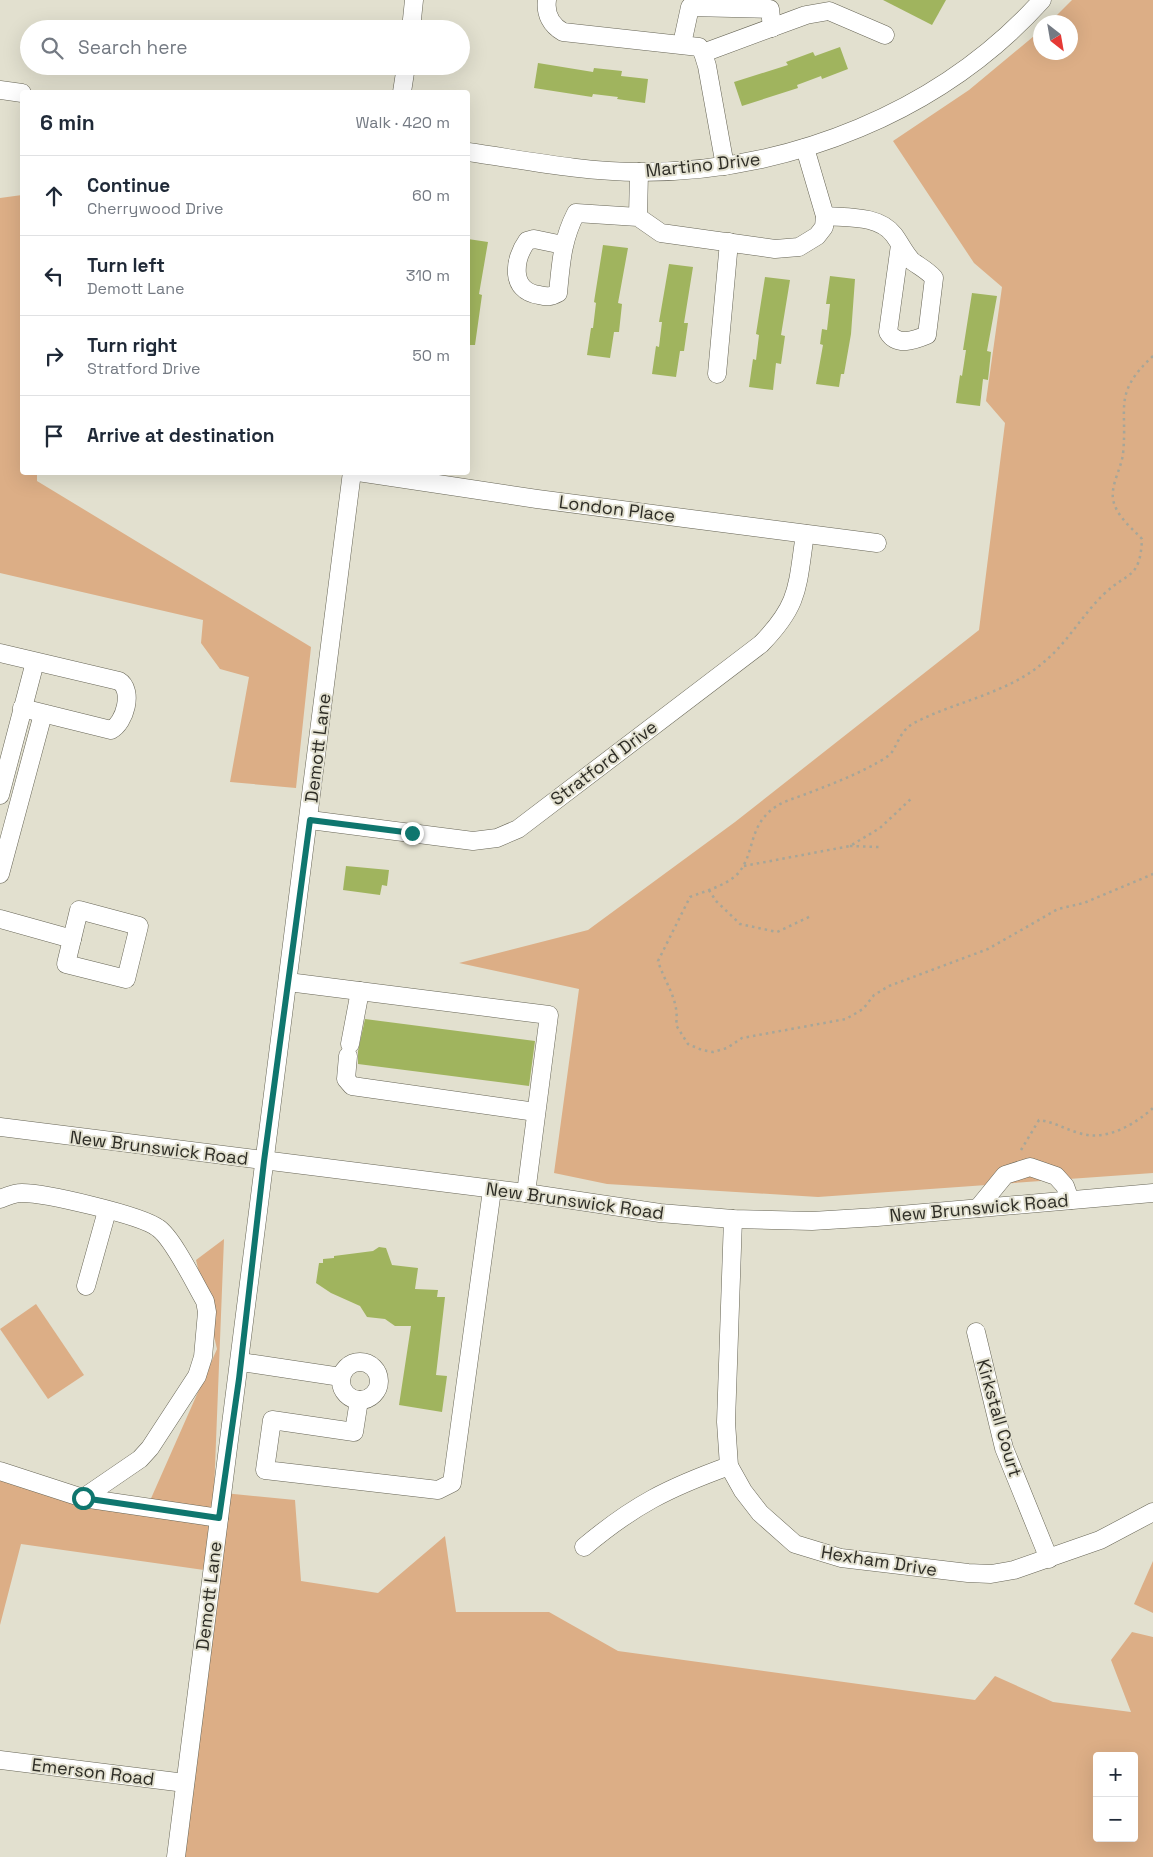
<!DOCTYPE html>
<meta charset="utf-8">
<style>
:root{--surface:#fff;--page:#f2f2f3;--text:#1f2937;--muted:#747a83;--line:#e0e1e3}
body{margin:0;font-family:"Space Grotesk",sans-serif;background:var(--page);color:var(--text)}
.controls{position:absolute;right:15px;bottom:15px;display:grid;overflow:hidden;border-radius:5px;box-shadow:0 5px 20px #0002}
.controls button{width:45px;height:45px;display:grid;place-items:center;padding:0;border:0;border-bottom:1px solid var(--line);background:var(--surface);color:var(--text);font:25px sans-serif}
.compass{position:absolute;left:1033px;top:15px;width:45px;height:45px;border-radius:50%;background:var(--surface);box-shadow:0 5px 20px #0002;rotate:149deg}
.stop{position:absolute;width:15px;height:15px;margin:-11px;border:4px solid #0f766e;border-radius:50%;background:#fff}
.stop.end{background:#0f766e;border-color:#fff;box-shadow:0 1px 5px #0008}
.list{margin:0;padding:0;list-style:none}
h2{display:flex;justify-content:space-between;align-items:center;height:65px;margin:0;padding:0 20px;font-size:21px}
h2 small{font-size:16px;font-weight:400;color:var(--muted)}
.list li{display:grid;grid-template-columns:32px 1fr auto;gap:15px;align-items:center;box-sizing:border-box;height:80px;padding:0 20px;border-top:1px solid var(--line)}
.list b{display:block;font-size:19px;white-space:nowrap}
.list p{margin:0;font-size:16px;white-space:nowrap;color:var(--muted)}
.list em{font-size:16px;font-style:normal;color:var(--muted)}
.icon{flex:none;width:28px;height:28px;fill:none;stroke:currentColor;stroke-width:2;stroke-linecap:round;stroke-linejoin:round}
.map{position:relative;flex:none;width:1153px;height:1857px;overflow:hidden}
.search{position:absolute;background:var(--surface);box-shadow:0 5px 20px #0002;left:20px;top:20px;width:450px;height:55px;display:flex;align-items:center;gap:12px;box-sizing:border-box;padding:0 18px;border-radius:28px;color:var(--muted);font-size:19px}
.panel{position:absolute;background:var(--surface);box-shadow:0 5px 20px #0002;left:20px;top:90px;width:450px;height:385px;border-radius:5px}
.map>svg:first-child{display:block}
.green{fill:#dcae86;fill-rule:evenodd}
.building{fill:#a0b45e}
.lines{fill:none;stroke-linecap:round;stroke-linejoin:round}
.minor-casing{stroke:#676556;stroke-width:19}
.path{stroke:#a7a698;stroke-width:2.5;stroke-dasharray:2.5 4;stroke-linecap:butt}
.minor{stroke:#fff;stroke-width:18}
.route{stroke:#0f766e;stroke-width:6}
.labels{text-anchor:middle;stroke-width:4;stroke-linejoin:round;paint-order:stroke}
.street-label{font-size:18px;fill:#2e2d26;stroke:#e2e0cf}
</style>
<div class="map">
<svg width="1153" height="1857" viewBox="0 0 1153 1857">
<rect width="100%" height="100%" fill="#e2e0cf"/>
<!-- green -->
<g class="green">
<path d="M1072 0H1153V1173L818 1197 607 1184 554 1173 579 989 459 963 588 930 735 822 979 630 1005 423 986 401 1002 287 974 263 893 141 969 90 1040 31V52H1070V22H1050Z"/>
<path d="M22 195V472L37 473V481L311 647 296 788 230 782 249 677 220 669 201 643 203 620 0 573V198Z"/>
<path d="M224 1239 214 1492 295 1500 301 1581 378 1593 445 1536 456 1612H549L618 1651 975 1700 995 1676 1053 1702 1131 1712 1111 1660 1132 1632 1153 1637V1857H172L204 1570 21 1544 0 1625V1474L145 1512 217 1349 196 1260ZM1097 1756H1134V1838H1097Z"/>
<path d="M36 1304 84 1375 48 1399 0 1329Z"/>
<path d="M1153 1561V1613L1134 1604Z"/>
</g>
<!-- building -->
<g class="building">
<path d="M883 0H946L932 25Z"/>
<path d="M840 47 848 69 822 79 821 76 797 85 798 88 742 106 734 82 788 65 786 62 813 52 815 56Z"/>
<path d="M538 63 593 72 594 68 622 71 621 76 648 79 645 103 617 99 618 97 593 94 592 97 534 88Z"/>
<path d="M468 239 488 242 479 294 482 295 475 345H468Z"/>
<path d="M603 245 628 248 618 303 622 304 619 332H614L610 358 587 355 591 328H593L596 303 594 302Z"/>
<path d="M669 264 693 267 684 323H688L684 351H680L676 377 652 374 656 346 659 347 662 322H659Z"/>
<path d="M830 276 855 279 851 334 844 374H841L839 387 816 384 823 345 820 344 822 329 827 330 830 304H826Z"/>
<path d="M765 277 790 280 781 335 785 336 781 364 776 363 773 390 749 387 753 359 756 360 759 335 756 334Z"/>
<path d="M972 293 997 296 987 351 991 352 988 380 983 379 980 406 956 403 960 375 962 376 966 350H963Z"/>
<path d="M346 866 389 870 387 886 382 885 380 895 343 890Z"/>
<path d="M365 1019 535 1041 529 1086 358 1064V1051Z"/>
<path d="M379 1247 386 1248 392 1265 418 1268 415 1289 438 1290 437 1297H445L436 1375 447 1376 442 1412 399 1405 411 1326H395L385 1319 367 1317 360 1306 331 1293 316 1283 319 1263H323V1259L334 1258V1256L373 1251Z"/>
</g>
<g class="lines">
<defs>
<g id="minor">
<path d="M547 0C545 14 551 25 563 32L699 47 703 53 707 66 725 166"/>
<path d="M411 29 414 0"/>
<path d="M682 44 690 7 770 9 772 28"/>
<path d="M703 53 806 15 829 11 885 35"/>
<path d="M0 90 22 93"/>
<path d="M402 92 406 66"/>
<path d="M468 152C524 160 583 172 640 172 790 172 941 112 1042 0"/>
<path d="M825 216C848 218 879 215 894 235 900 243 905 254 912 261 920 267 927 270 934 278L927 335C915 340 897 347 888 332L900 245"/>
<path d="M638 217 639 172"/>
<path d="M563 245 534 239 527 241C514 259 509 291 539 295 547 297 551 297 558 293 561 263 562 240 576 213L638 217 661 233 775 249 799 247 817 236 824 227 825 216 805 148"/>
<path d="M717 374 729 242"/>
<path d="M358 472 537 499 877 543"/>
<path d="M0 653 119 681C134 690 125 723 111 730L22 708"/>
<path d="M0 795 35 662"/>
<path d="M310 820 473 841 497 838 518 829 761 644C800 604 797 587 805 534"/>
<path d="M0 874 43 714"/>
<path d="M79 910 139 926 126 979 66 964Z"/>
<path d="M0 919 72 939"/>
<path d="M288 982 549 1015 526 1193"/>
<path d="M350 1044 360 991"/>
<path d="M348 1056 346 1079 352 1086 536 1112"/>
<path d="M0 1127 526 1193 660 1213 733 1219 812 1221 877 1217 1153 1193"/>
<path d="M0 1199C7 1196 14 1193 22 1193 45 1193 141 1215 158 1228 173 1238 195 1284 205 1301L207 1312 203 1357 197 1376 150 1448 140 1459 83 1498"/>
<path d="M978 1208 1005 1175 1030 1167 1056 1176 1065 1186 1070 1200"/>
<path d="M733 1219 726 1422 729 1466 743 1491 760 1513 795 1544 841 1558 968 1573 991 1574 1014 1570 1100 1540 1153 1512"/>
<path d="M86 1286 107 1211"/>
<path d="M976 1332 1004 1448 1049 1559"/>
<circle cx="360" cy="1381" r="19"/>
<path d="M241 1362 341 1377"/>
<path d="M359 1400 354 1432 272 1420 265 1470 438 1490 452 1483 492 1190"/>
<path d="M0 1471 83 1498 219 1518"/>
<path d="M584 1547C634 1505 668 1488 729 1466"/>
<path d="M0 1760 185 1783"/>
<path d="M176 1857 352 472"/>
</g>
</defs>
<!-- minor casing -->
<use href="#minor" class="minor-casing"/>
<!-- path -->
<g class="path">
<path d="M1153 356C1112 394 1128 407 1123 454 1121 469 1111 484 1113 499 1116 516 1131 527 1142 539 1140 580 1128 571 1104 594 1082 615 1068 642 1044 662 1007 694 956 701 914 723 901 730 899 741 892 752 888 757 879 762 873 765 853 776 832 784 811 792 797 798 781 801 770 811 750 829 754 849 742 868 733 884 705 891 690 897L658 961C665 984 680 1000 676 1025L688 1044 702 1050 713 1052 727 1048 742 1038 846 1019 863 1009 874 995 889 986 988 949 1058 909 1084 903 1153 874"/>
<path d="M850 846 879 847"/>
<path d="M744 866 850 846 880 828 913 797"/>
<path d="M709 890 716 901 740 924 777 932 811 916"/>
<path d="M1021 1150 1039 1120C1054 1122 1065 1129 1079 1133 1105 1142 1134 1125 1153 1108"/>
</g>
<!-- minor -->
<use href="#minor" class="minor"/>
</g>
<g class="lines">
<!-- route -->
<path class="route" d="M83 1498 219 1518 239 1379 264 1161 310 820 412 833"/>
</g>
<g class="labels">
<!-- street labels -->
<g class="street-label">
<text transform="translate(703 165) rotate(-6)" y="6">Martino Drive</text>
<text transform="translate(617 509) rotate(7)" y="6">London Place</text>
<text transform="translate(318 748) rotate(-83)" y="6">Demott Lane</text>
<text transform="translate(604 763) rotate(-37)" y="6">Stratford Drive</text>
<text transform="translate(159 1148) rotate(7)" y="6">New Brunswick Road</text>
<text transform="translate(575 1201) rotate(8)" y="6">New Brunswick Road</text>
<text transform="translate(979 1208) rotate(-5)" y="6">New Brunswick Road</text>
<text transform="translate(999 1418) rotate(74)" y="6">Kirkstall Court</text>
<text transform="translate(879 1561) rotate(9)" y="6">Hexham Drive</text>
<text transform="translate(209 1596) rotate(-83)" y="6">Demott Lane</text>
<text transform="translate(93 1772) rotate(7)" y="6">Emerson Road</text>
</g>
</g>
</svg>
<div class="controls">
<button>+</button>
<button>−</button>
</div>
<svg class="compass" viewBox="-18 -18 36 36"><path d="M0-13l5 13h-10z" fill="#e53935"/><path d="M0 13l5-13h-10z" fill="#747a83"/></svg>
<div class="stop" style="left:83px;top:1498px"></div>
<div class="stop end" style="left:412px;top:833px"></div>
<div class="search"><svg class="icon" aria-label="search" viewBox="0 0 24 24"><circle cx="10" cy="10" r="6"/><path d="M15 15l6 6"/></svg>Search here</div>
<section class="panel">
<h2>6 min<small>Walk · 420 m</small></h2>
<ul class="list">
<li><svg class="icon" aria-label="ahead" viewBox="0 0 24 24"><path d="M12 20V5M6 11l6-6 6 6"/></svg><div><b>Continue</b><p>Cherrywood Drive</p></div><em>60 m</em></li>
<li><svg class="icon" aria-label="left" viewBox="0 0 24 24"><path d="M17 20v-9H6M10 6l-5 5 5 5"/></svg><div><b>Turn left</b><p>Demott Lane</p></div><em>310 m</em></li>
<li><svg class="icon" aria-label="right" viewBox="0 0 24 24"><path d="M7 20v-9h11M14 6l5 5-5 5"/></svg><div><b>Turn right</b><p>Stratford Drive</p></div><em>50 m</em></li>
<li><svg class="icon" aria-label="arrive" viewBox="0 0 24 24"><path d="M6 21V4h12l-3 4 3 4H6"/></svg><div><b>Arrive at destination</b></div></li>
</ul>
</section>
</div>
